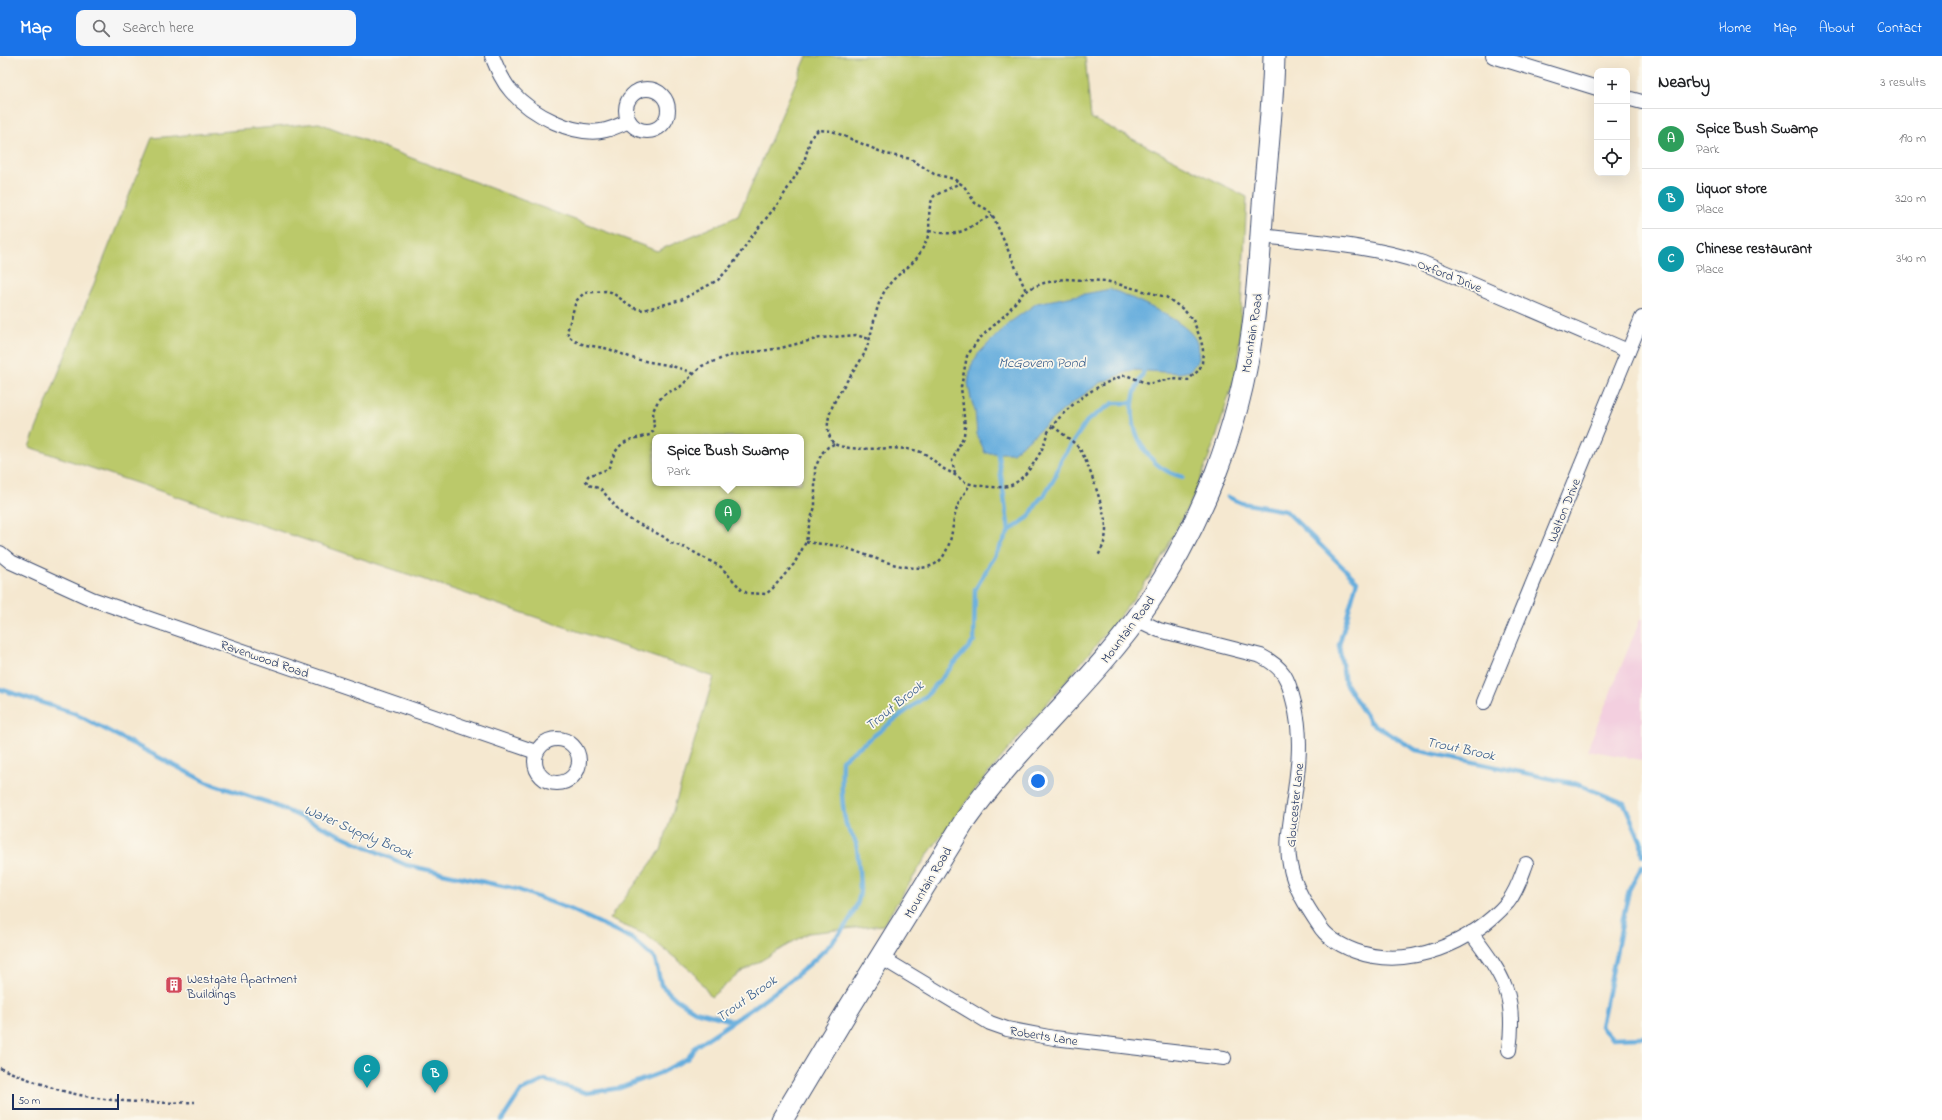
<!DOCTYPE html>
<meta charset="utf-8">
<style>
:root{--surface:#fff;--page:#f6f6f6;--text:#202124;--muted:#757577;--line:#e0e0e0;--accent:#1a73e8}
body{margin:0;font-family:"Indie Flower",sans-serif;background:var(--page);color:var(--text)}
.controls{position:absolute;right:12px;top:12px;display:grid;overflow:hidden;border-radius:8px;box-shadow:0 4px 16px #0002}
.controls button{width:36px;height:36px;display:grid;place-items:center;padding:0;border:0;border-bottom:1px solid var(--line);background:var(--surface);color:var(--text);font:20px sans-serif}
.scale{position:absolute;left:12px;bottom:10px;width:107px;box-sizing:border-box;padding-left:4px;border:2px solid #1b2f5e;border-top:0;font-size:11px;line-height:14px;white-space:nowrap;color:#1b2f5e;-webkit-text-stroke:3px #fbf7ec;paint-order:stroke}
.you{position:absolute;left:1038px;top:725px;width:14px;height:14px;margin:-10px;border:3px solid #fff;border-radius:50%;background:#1a73e8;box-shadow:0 0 0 6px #1a73e833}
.badge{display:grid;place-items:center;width:26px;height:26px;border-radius:50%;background:var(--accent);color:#fff;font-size:13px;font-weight:700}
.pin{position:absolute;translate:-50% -33px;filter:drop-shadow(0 1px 2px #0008)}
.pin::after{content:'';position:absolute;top:21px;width:14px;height:12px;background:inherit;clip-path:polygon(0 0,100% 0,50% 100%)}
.popup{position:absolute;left:652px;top:378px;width:152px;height:52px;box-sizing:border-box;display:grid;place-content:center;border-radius:8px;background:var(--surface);filter:drop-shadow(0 1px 3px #0005);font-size:13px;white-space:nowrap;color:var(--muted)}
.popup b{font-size:15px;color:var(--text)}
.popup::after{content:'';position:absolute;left:50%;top:100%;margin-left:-8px;border:8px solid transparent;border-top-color:var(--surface)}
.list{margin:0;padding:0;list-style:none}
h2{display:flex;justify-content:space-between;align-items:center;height:52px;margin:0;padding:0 16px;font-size:17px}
h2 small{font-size:13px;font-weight:400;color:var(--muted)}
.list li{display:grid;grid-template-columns:26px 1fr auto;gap:12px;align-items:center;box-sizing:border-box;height:60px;padding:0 16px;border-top:1px solid var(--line)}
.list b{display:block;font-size:15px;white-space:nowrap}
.list p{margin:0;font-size:13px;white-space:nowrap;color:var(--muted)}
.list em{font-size:13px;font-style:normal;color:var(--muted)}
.icon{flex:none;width:22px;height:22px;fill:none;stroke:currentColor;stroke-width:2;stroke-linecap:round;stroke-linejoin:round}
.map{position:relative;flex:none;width:1642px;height:1064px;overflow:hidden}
header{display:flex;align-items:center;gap:24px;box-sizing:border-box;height:56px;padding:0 20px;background:var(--accent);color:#fff}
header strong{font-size:19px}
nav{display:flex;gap:22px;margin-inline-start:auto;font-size:14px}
.search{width:280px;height:36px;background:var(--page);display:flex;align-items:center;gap:10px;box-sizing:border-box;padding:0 14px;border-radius:8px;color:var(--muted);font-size:15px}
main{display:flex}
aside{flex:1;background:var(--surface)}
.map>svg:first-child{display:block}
.built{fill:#f3cfdf}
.green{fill:#bbc96b;stroke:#6b7c64;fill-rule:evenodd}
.water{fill:#66addd;stroke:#406e9e}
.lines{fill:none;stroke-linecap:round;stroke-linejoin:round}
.stream{stroke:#66addd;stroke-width:4.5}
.minor-casing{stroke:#3c4b6f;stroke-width:16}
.secondary-casing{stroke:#3c4b6f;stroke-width:23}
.path{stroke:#3c4b6f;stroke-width:2.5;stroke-dasharray:3 3;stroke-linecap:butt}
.minor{stroke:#fff;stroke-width:14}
.secondary{stroke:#fff;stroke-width:21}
.labels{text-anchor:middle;stroke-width:3.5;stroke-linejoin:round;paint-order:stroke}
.street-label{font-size:13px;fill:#1b2f5e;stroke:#fbf7ec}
.poi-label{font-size:13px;fill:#1b2f5e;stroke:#fbf7ec;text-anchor:start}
.water-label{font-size:14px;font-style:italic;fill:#355b8a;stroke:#fbf7ec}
</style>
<header>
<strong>Map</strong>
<div class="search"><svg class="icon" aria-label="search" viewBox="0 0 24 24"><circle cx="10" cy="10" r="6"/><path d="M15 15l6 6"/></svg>Search here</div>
<nav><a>Home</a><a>Map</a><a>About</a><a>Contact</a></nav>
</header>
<main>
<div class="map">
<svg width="1642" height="1064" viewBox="0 0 1642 1064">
<rect width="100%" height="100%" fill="#fbf7ec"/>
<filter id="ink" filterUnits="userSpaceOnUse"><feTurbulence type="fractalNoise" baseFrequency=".025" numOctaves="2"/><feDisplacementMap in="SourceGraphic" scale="8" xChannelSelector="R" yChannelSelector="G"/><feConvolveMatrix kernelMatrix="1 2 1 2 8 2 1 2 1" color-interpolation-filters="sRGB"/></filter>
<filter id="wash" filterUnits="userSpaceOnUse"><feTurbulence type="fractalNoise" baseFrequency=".012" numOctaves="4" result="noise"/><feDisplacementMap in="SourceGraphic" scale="16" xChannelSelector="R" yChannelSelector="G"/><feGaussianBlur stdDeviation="0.9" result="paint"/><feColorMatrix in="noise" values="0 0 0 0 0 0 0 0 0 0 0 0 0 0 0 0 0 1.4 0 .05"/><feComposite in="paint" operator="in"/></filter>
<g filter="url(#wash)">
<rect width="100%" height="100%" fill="#f5e8d0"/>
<!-- built -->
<path class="built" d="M1642 559V704L1587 694Z"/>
<!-- green -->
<path class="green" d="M807 0H1085L1091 62 1247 141 1238 310 1217 379 1194 440 1156 512 1121 559 977 731 928 798 883 869 808 877 740 917 711 941 693 916 646 879 609 863 661 794 714 621 29 391 152 82 319 67 657 195 738 160ZM655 381H801V427H655Z"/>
<!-- water -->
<path class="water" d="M1111 233C1131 242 1190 265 1197 287 1198 292 1198 298 1199 303L1190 315 1180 317 1132 314 1100 327 1067 351 1013 397H985L977 378 975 355 971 343 968 327 971 310 978 298 1009 267 1037 247Z"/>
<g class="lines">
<!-- stream -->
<g class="stream">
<path d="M1145 309C1144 320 1136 329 1134 340 1127 374 1147 413 1183 421"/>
<path d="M1228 441 1242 447 1286 455 1357 525 1339 589 1345 627 1370 666 1416 694 1577 728 1624 747 1642 788"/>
<path d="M1009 475 1029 461 1039 444 1045 438 1055 421 1061 404 1087 365 1113 347H1133"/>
<path d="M0 633 74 657 206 726 270 747 406 809 516 833 572 854 633 883 655 903 661 929 676 943 695 955 733 965"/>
<path d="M1641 787 1642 799"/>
<path d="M1642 810 1629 834 1601 970 1612 982 1642 981"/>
<path d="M502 1064 521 1035 545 1024 587 1037 620 1032 660 1017 688 1002 696 990C738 962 861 887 860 832 859 817 859 801 856 787 854 780 848 774 846 768 841 747 841 726 842 704L927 639 974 585 975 534 1009 475 997 392"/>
</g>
</g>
</g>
<g filter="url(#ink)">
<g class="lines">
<defs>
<g id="minor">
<path d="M492 0C497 12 502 25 511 35 531 58 575 82 606 74 614 72 622 68 629 65"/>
<path d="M1493 0 1597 32"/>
<circle cx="647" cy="54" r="21"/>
<path d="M1627 42 1642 46"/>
<path d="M1261 180C1316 186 1370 189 1423 207L1628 295"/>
<path d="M0 497 11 506 92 543 536 696"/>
<path d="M1136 563 1159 574 1261 600C1284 612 1288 622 1294 647 1303 681 1298 715 1293 749 1290 769 1286 789 1290 809 1294 831 1307 851 1319 869 1326 881 1342 890 1355 895 1408 915 1473 886 1508 846 1517 835 1521 821 1526 808"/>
<path d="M1484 646 1642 262"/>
<circle cx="557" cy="705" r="22"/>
<path d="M1471 877C1503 920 1517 938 1509 994"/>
<path d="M882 902 990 967 1007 973 1054 982 1224 1002"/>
</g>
<path id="secondary" d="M782 1064 846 957 966 763C1021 686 1095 625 1148 547 1202 467 1239 373 1252 277 1258 235 1260 192 1263 149 1267 100 1273 50 1274 0"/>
</defs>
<!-- minor casing -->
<use href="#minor" class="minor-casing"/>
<!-- secondary casing -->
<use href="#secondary" class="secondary-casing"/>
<!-- path -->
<g class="path">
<path d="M929 175C937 176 946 178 955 177 969 175 979 163 993 160"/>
<path d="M693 318C677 309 658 308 640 304 629 302 619 296 608 293 595 289 573 291 567 276L576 245 584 237 606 235 611 236 634 252 643 254 681 244 718 224 733 208 752 180 780 145 804 106 811 81 818 74 832 75 886 98 911 103 934 118 954 123 964 130 975 147 988 154 993 160 1026 235"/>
<path d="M1053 370C1061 377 1072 384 1079 392 1087 402 1107 461 1106 473 1106 483 1103 491 1098 500"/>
<path d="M834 388 828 391 822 397 815 412V451L810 465 806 486 794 508 773 532 766 538 747 537 742 534 721 511 688 493 671 487 664 481 631 464 622 458 601 433 589 429 586 425 588 420 608 413C611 408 612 401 616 395 623 383 638 382 650 379L654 374 653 355 658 345 665 338 680 331 702 310 728 300 781 292 820 282 856 279 869 283"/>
<path d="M955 418 952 405 964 379 965 371 961 331 967 300 978 284 1006 258 1022 238 1033 231 1044 227 1064 223 1106 225 1166 241 1184 254 1193 264 1201 284 1203 294 1202 307 1199 314 1188 324 1171 323 1148 328 1126 319C1096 328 1068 349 1050 373 1046 378 1045 387 1042 393 1036 405 1022 427 1008 430 997 433 982 430 971 428 963 427 960 421 953 418 949 415 944 414 940 410 933 404 928 398 918 395 891 388 857 398 834 388 812 360 855 319 865 296 874 275 874 249 888 230 897 217 914 210 921 195 925 189 928 182 929 175 930 162 927 152 934 140L960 127"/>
<path d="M806 486C818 488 831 488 843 491 868 498 927 529 944 499 954 482 951 469 957 452 959 444 966 436 970 428"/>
<path d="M0 1012C22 1021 44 1030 67 1036 104 1046 157 1048 195 1046"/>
</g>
<!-- minor -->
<use href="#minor" class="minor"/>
<!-- secondary -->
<use href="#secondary" class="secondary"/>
</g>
</g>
<!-- icons -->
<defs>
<symbol id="building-square" viewBox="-11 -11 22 22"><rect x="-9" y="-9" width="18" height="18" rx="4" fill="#d1495b" stroke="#fbf7ec"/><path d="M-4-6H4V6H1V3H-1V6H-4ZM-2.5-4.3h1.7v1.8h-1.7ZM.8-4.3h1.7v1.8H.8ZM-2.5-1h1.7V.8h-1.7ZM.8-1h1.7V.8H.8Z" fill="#fff"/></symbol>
</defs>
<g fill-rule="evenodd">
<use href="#building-square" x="164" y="919" width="20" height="20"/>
</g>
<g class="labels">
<!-- street labels -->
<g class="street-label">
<text transform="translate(1450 219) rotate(22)" y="5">Oxford Drive</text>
<text transform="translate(1251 277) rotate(-81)" y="5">Mountain Road</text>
<text transform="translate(1563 454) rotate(-68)" y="5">Walton Drive</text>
<text transform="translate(1127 573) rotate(-53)" y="5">Mountain Road</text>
<text transform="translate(265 602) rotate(19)" y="5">Ravenwood Road</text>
<text transform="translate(1294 749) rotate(-84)" y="5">Gloucester Lane</text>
<text transform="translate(927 826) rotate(-59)" y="5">Mountain Road</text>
<text transform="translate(1044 979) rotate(9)" y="5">Roberts Lane</text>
</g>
<!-- poi labels -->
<g class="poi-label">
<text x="187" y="927">Westgate Apartment<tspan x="187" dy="15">Buildings</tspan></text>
</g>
<!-- water labels -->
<g class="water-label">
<text x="1042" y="311">McGovern Pond</text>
<text transform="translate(894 649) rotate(-39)" y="5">Trout Brook</text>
<text transform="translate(1461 692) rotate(12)" y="5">Trout Brook</text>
<text transform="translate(359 775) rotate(23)" y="5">Water Supply Brook</text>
<text transform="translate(746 942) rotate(-35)" y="5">Trout Brook</text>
</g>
</g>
</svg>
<div class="controls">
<button>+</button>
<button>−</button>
<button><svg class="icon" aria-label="locate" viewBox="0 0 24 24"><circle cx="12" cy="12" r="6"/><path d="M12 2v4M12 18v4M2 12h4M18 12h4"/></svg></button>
</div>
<div class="scale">50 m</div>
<div class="you"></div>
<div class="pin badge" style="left:728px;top:476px;background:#2e9e5b">A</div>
<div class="popup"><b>Spice Bush Swamp</b>Park</div>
<div class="pin badge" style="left:435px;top:1037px;background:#0f9aa8">B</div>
<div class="pin badge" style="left:367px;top:1032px;background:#0f9aa8">C</div>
</div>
<aside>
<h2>Nearby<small>3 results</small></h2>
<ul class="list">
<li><span class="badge" style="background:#2e9e5b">A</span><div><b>Spice Bush Swamp</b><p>Park</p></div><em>190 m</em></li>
<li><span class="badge" style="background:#0f9aa8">B</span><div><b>Liquor store</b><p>Place</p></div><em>320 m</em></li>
<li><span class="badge" style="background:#0f9aa8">C</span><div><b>Chinese restaurant</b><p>Place</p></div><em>340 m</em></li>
</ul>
</aside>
</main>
